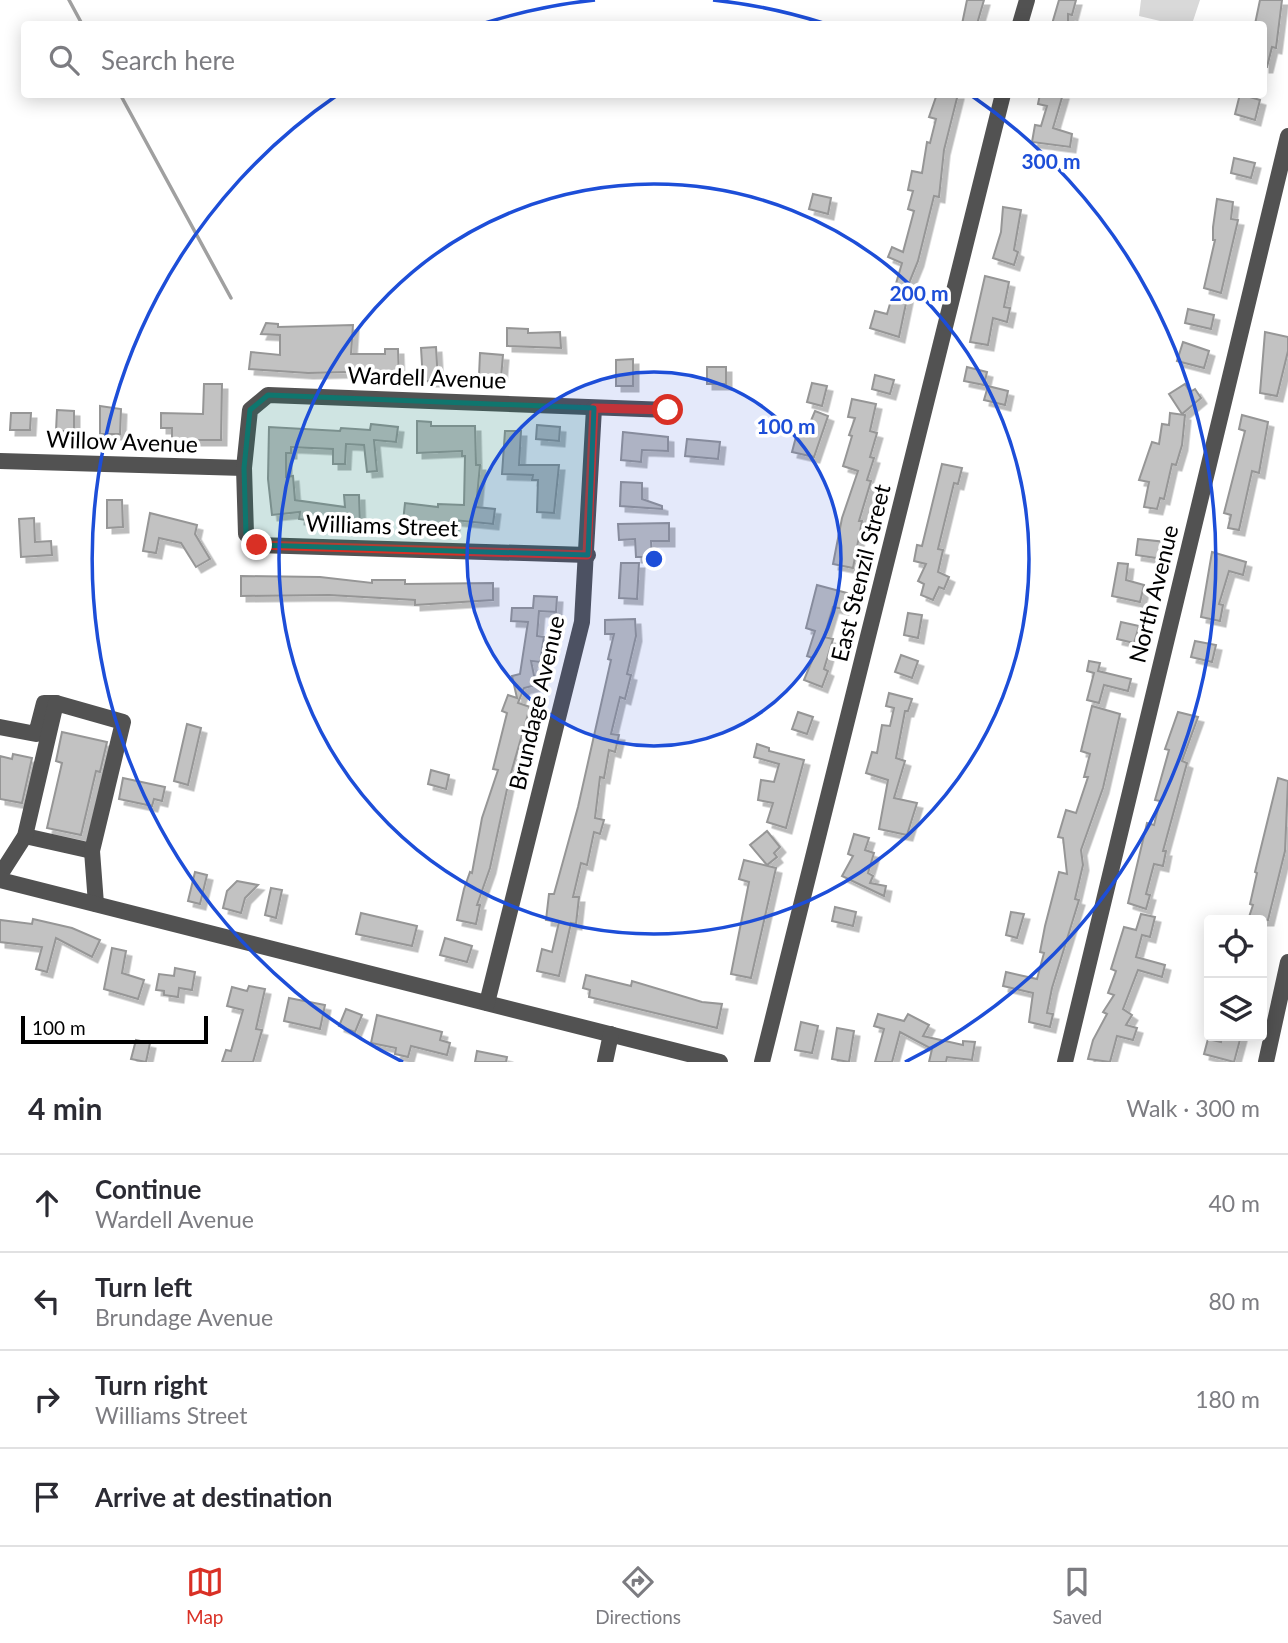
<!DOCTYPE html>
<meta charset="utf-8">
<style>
:root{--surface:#fff;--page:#f7f7f7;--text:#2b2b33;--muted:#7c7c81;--line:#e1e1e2;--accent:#d93025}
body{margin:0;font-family:Lato,sans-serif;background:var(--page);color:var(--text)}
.controls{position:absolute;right:21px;bottom:21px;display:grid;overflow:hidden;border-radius:7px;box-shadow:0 4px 18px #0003}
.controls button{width:63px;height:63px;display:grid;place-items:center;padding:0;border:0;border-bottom:2px solid var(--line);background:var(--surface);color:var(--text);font:35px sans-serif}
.scale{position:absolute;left:21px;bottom:18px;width:187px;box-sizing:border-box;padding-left:7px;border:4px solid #000;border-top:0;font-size:19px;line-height:24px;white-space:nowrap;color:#000;-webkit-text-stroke:5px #fff;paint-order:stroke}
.stop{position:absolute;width:21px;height:21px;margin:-16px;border:5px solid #d93025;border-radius:50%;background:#fff}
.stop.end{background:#d93025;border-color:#fff;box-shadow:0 2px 7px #0008}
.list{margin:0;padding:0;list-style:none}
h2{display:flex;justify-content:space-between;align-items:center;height:91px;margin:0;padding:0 28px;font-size:30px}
h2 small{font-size:23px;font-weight:400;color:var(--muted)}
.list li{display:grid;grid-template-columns:46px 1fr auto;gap:21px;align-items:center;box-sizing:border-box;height:98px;padding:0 28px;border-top:2px solid var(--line)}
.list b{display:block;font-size:26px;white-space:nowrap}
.list p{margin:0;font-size:23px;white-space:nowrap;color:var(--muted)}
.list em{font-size:23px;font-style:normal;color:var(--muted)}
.icon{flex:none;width:38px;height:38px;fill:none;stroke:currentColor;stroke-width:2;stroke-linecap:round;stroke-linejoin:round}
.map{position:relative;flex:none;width:1288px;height:1062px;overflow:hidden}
.search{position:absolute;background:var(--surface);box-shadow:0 4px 18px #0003;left:21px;right:21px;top:21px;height:77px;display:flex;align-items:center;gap:18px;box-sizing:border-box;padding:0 24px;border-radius:7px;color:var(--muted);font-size:26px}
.sheet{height:483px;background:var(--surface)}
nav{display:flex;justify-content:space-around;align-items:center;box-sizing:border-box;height:98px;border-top:2px solid var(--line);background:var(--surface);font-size:19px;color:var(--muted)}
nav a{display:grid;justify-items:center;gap:4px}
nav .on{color:var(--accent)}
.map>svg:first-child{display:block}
.green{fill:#d9d9d9}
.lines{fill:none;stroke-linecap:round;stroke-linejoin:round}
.stream{stroke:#a0a0a0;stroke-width:3.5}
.building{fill:#c2c2c2;stroke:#969696;stroke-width:2;filter:url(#shadow)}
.minor{stroke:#525252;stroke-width:16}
.route{stroke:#d93025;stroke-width:9}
.marked{fill:#0f766e;fill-opacity:0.2;stroke:#0f766e;stroke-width:5;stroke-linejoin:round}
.ring{fill:none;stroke:#1d4ed8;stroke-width:3.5}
.labels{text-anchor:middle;stroke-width:7;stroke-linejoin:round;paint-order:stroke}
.street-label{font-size:23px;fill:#000;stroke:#fff}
.centre{fill:#1d4ed8;stroke:#fff;stroke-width:3.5}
.ring-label{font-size:21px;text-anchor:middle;font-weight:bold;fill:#1d4ed8;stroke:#fff;stroke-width:7;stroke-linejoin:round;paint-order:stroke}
</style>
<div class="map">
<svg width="1288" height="1062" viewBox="0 0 1288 1062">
<defs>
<filter id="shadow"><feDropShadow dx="5.5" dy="5.5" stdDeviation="0" flood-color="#0004"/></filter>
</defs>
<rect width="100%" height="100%" fill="#fff"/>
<!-- green -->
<path class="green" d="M1141 0H1200L1192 24H1173L1139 16Z"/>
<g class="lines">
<!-- stream -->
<g class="stream">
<path d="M69 0 82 24"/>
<path d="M120 94 231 298"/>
</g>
</g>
<!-- building -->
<g class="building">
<path d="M967 0H984L977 24H962Z"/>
<path d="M1059 0H1076L1072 15 1068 14V24H1052Z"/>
<path d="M1260 0H1282L1276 48 1272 47 1267 67H1264V24H1255Z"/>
<path d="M937 94H958L944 150 939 197 934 196 918 261 907 288 909 289 899 337 870 328 875 311 887 314 902 263 888 257 892 247 903 252 914 211 908 209 913 191 908 190 912 171 922 173 927 142 930 143 936 119 929 117Z"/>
<path d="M1040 94H1063L1053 128 1072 134 1070 147 1032 142 1035 125 1041 126 1047 106 1038 104Z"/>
<path d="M1240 94 1260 100 1255 120 1235 114Z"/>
<path d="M1234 158 1255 163 1251 178 1231 173Z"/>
<path d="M813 194 831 198 828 214 809 209Z"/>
<path d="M1217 199 1233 202 1231 219 1238 220 1221 293 1204 288 1215 240H1213V227Z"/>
<path d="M1003 207 1021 210 1014 250 1018 252 1014 265 993 258 1001 232Z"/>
<path d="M985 276 1009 282 1004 307 1010 308 1007 322 993 318 988 345 970 342Z"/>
<path d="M1188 309 1214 315 1211 329 1185 323Z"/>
<path d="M266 323 278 324V327L353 325 351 354H385V349H398L399 378 385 379V371L308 373 249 369 251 352 280 355V335L261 334Z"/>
<path d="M507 328 528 329V333L560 332 561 348 507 346Z"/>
<path d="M1265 332 1288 337V351L1277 396 1260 393Z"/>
<path d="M1183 342 1209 351 1204 368 1177 361Z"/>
<path d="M436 347 438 381H423L421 348Z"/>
<path d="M480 353 503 355 501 378 479 376Z"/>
<path d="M633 359V386H616V360Z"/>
<rect x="707" y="367" width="19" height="17"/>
<path d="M967 367 987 372 984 385 964 381Z"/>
<path d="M875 375 894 380 890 394 872 389Z"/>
<path d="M812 383 827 386 822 406 807 402Z"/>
<path d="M204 384H222L221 440H172V428H161V413L203 414Z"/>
<path d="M1185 384 1190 392 1195 389 1201 398 1182 414 1169 394Z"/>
<path d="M988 386 1008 391 1005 405 984 400Z"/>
<path d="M852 399 876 404 870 431 877 433 870 457 874 458 867 480 871 481 859 521H862L853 568 833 564 842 518 858 471 843 466 852 436 849 435 855 418 848 417Z"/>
<path d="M100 406 121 409 120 434H100Z"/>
<path d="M57 410 74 411V431H56Z"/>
<path d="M815 411 828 416 814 457 792 452 797 433 805 435Z"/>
<path d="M11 413H31L30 430H10Z"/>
<path d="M1170 413 1185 415 1182 445 1176 465 1172 464 1164 499 1160 498 1157 509 1144 507 1149 482 1139 480 1152 442 1159 444 1162 424 1169 425Z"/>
<path d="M1242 415 1268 422 1259 473 1252 471 1239 530 1228 528 1231 515 1224 513 1245 431 1239 429Z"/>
<path d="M417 421 431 422V426H475L476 465H480L476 507 495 509 493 524 454 520V525L403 522 405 503 438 507V504L464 505 465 456H462V451L417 453Z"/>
<path d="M371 424 398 427 396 442 374 440 377 471 367 472 364 445 346 444 345 464H333V449L291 447V453H286V477L293 476 295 500 345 507 344 495H359L360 524 338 525 299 519 300 512 272 515 268 479 269 427 340 431 341 428 370 430Z"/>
<path d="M537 425 560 427 559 441 536 439Z"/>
<path d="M505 431H521L519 465H559L554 513 537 512 538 480H532L533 475 502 474Z"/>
<path d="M623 432 668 437V451L642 450 641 462 621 460Z"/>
<path d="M687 439 720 442 718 459 685 456Z"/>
<path d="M942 464 962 468 958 484 954 483 938 549 943 550 938 572 949 577 944 589 939 587 933 600 921 595 924 584 918 581 926 564 914 561 917 545 922 546Z"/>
<path d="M621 482 642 483V499L662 506V509L620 506Z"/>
<path d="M107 500H122L123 527 107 528Z"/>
<path d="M150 513 197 525 195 534 210 559 196 567 181 543 159 538 156 553 143 551Z"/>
<path d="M34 518 35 542 51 541 52 555 21 557 19 519Z"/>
<path d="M669 523V541H651L652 557H636L635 539 619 540 618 524Z"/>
<path d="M1138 539 1166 542 1163 559 1136 555Z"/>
<path d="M1212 552 1246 562 1243 575 1229 571 1219 604 1223 605 1220 621 1201 617Z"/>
<path d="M621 563H639L637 599 619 598Z"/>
<path d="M1118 563 1128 564 1126 580 1144 585 1140 602 1112 596Z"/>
<path d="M241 576 320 577 372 583V580H405V584L493 583V600L415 605V600L329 595 241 596Z"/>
<path d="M817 585 847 593 843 609 833 607 824 637 833 639 824 669 828 671 822 687 804 680 813 658 807 656 815 631 806 628Z"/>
<path d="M534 596 557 597 556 612 539 611 537 636 544 637 540 662 531 661 536 685 524 688 518 703 530 707 509 780 490 868 477 905H480L476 924 457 920 464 889 470 872 472 873 482 818 498 770 493 769 507 713 502 711 508 695 517 698 512 676 520 674 528 622 511 621 512 608H533Z"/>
<path d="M908 613 922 615 918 638 904 635Z"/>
<path d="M635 619 636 636 627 674 631 675 625 699 620 697 611 734 619 735 615 752 609 750 604 778 600 777 595 818 604 820 600 834 594 832 587 865 581 863 573 897H579L576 924 571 923 559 976 537 971 542 949 552 952 559 922 546 920 549 894H554L578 807 611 660 608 659 614 634H605V620Z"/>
<path d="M1121 622 1139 626 1134 643 1117 639Z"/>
<path d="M1195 641 1216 645 1212 662 1191 657Z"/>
<path d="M901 655 918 661 912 678 895 672Z"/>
<path d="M1089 661 1100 663 1098 671 1131 679 1128 691 1104 685 1099 703 1087 700 1094 673 1087 671Z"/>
<path d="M889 693 912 699 908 711H905L896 758 905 761 894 798 917 803 907 835 879 829 888 780 866 773 872 752 877 753 882 725 890 726 894 708 886 706Z"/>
<path d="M1092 706 1120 714 1103 788 1081 850 1083 865 1075 899 1079 900 1052 988 1047 1013 1053 1014 1050 1027 1029 1022 1033 993 1003 986 1006 972 1037 979 1044 953 1040 952 1045 926 1059 872 1067 874 1063 838 1058 837 1066 810 1076 813 1088 777H1084L1090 754 1081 751Z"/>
<path d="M798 712 813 717 807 734 792 729Z"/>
<path d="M1178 712 1198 717 1182 761 1187 763 1163 851H1166L1163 866 1154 864 1146 894 1150 895 1146 909 1128 903 1147 823 1154 825 1160 801 1155 800 1169 750 1165 749Z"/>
<path d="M187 724 201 728 188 785 174 781Z"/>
<path d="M62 732 107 742 100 772 96 771 81 835 47 828 62 763 56 761Z"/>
<path d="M757 744 769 748V751L804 760 786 828 767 822 773 803 758 800 761 780 774 782 779 764 754 757Z"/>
<path d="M13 754 32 758 22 803 0 799V756L12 759Z"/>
<path d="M431 770 449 775 446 789 428 784Z"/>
<path d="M123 778 165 787 162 801 154 799 152 806 119 799Z"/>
<path d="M1278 778 1288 781 1285 851 1268 920H1248L1253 905 1250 904 1257 873 1255 872Z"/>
<path d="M767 831 780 847 774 853 777 857 767 865 750 845Z"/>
<path d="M854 834 869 838 865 850 874 853 868 873 873 876 870 883 886 886 884 896 842 876 853 856 848 854Z"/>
<path d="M744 860 776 868 751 978 731 974 749 882 739 879Z"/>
<path d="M195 872 207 875 200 904 188 901Z"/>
<path d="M237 881 258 885 245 898 241 913 223 908 227 891Z"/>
<path d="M271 888 282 890 276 918 265 915Z"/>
<path d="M835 907 856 912 853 926 832 921Z"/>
<path d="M1011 912 1024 914 1017 938 1006 935Z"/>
<path d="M361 913 417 926 412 946 356 934Z"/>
<path d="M1141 914 1155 917 1150 937 1142 935 1136 957 1165 965 1162 977 1138 970 1123 1009 1132 1015 1126 1025 1137 1028 1133 1040 1117 1036 1110 1062 1088 1059 1093 1040 1107 1014 1103 1012 1114 995 1108 993 1116 971 1111 969 1124 927 1136 930Z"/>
<path d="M33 919 72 928 100 940 92 957 56 938 47 972 36 969 42 947 0 942V920L32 924Z"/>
<path d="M445 938 472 946 467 962 440 955Z"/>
<path d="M112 948 126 951 122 973 144 980 138 999 104 989Z"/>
<path d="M175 968 195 972 192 990 179 988 178 997 164 995V991L156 990 159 974 174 976Z"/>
<path d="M586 975 631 986 632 981 702 1002 722 1004 717 1028 589 997 590 990 583 988Z"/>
<path d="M249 986 265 989 256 1029 262 1030 253 1062H222L226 1050 231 1051 243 1010 227 1006 232 987 247 991Z"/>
<path d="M289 998 325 1005 320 1029 284 1021Z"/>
<path d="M346 1009 362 1015 355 1032 339 1026Z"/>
<path d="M878 1014 904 1021 908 1014 929 1025 923 1036 963 1045V1041L975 1042 972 1060 947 1057 946 1062H929L932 1049 900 1032 892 1062H875L884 1029 874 1026Z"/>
<path d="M377 1015 442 1032 440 1040 450 1043 447 1055 411 1046 408 1057 395 1054 396 1048 371 1043Z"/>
<path d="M801 1022 818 1026 812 1053 795 1050Z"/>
<path d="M837 1028 854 1031 849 1062 832 1059Z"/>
<path d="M1222 1036H1241L1234 1062 1204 1054 1208 1039 1221 1042Z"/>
<path d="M136 1040 150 1043 146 1062 131 1059Z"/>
<path d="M477 1051 507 1057 506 1062H475Z"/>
</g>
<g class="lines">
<!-- minor -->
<g class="minor">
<path d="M1020 24 1027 0"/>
<path d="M0 461 244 468"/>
<path d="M588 555 257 545 246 534 244 468 250 410 268 395 668 410"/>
<path d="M0 727 36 734 44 703H56"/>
<path d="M25 836 92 851"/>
<path d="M0 875 25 836 56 703 123 722 92 851 96 904"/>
<path d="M0 880 720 1062"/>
<path d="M487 1003 582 622 594 408"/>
<path d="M605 1062 611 1034"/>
<path d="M762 1062 1003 94"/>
<path d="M1065 1062 1288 136"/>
<path d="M1266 1062 1288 962"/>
</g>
</g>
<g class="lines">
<!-- route -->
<path class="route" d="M257 545 587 555 594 408 668 410"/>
</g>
<!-- marked area -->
<path class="marked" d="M268 395 594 408 588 555 257 545 246 534 244 468 250 410Z"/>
<!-- distance rings -->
<circle cx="654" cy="559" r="187" fill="#1d4ed8" fill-opacity=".12"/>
<g class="ring">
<circle cx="654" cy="559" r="187"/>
<circle cx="654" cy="559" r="375"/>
<path d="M403 1062A562 562 0 0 1 336 96M485 23A562 562 0 0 1 595 0M713 0A562 562 0 0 1 823 23M972 96A562 562 0 0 1 905 1062"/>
</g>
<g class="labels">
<!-- street labels -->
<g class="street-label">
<text transform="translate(427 378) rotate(2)" y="8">Wardell Avenue</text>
<text transform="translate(122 442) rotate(2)" y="8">Willow Avenue</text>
<text transform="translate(382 526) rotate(2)" y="8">Williams Street</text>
<text transform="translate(861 573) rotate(-76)" y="8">East Stenzil Street</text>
<text transform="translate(1154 594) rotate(-76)" y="8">North Avenue</text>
<text transform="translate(537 703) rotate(-77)" y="8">Brundage Avenue</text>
</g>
</g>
<circle cx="654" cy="559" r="10" class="centre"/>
<g class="ring-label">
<text x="1051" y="169">300 m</text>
<text x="919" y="301">200 m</text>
<text x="786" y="434">100 m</text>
</g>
</svg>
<div class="controls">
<button><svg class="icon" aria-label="locate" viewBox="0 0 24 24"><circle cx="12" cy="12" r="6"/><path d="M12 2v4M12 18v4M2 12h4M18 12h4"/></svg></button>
<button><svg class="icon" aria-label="layers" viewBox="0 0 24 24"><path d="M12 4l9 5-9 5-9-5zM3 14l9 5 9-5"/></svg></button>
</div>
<div class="scale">100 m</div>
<div class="stop" style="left:668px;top:410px"></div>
<div class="stop end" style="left:257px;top:545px"></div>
<div class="search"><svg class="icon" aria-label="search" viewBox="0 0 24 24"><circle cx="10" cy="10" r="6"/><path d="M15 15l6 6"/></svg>Search here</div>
</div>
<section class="sheet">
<h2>4 min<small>Walk · 300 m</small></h2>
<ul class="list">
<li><svg class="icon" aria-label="ahead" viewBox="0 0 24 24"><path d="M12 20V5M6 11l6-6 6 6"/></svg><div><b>Continue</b><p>Wardell Avenue</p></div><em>40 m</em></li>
<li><svg class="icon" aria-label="left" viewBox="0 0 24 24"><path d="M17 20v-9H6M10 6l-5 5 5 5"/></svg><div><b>Turn left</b><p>Brundage Avenue</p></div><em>80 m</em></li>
<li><svg class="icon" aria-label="right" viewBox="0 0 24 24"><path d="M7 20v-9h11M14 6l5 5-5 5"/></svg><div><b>Turn right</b><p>Williams Street</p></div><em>180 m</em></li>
<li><svg class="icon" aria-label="arrive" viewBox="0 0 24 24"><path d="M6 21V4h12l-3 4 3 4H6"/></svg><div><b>Arrive at destination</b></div></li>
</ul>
</section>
<nav>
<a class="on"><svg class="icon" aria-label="map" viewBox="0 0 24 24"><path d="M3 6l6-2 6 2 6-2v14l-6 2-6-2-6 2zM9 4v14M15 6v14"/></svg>Map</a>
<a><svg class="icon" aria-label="directions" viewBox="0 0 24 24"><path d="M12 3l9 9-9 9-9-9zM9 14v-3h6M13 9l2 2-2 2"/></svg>Directions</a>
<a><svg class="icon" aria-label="saved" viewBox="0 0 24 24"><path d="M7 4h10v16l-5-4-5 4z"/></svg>Saved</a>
</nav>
